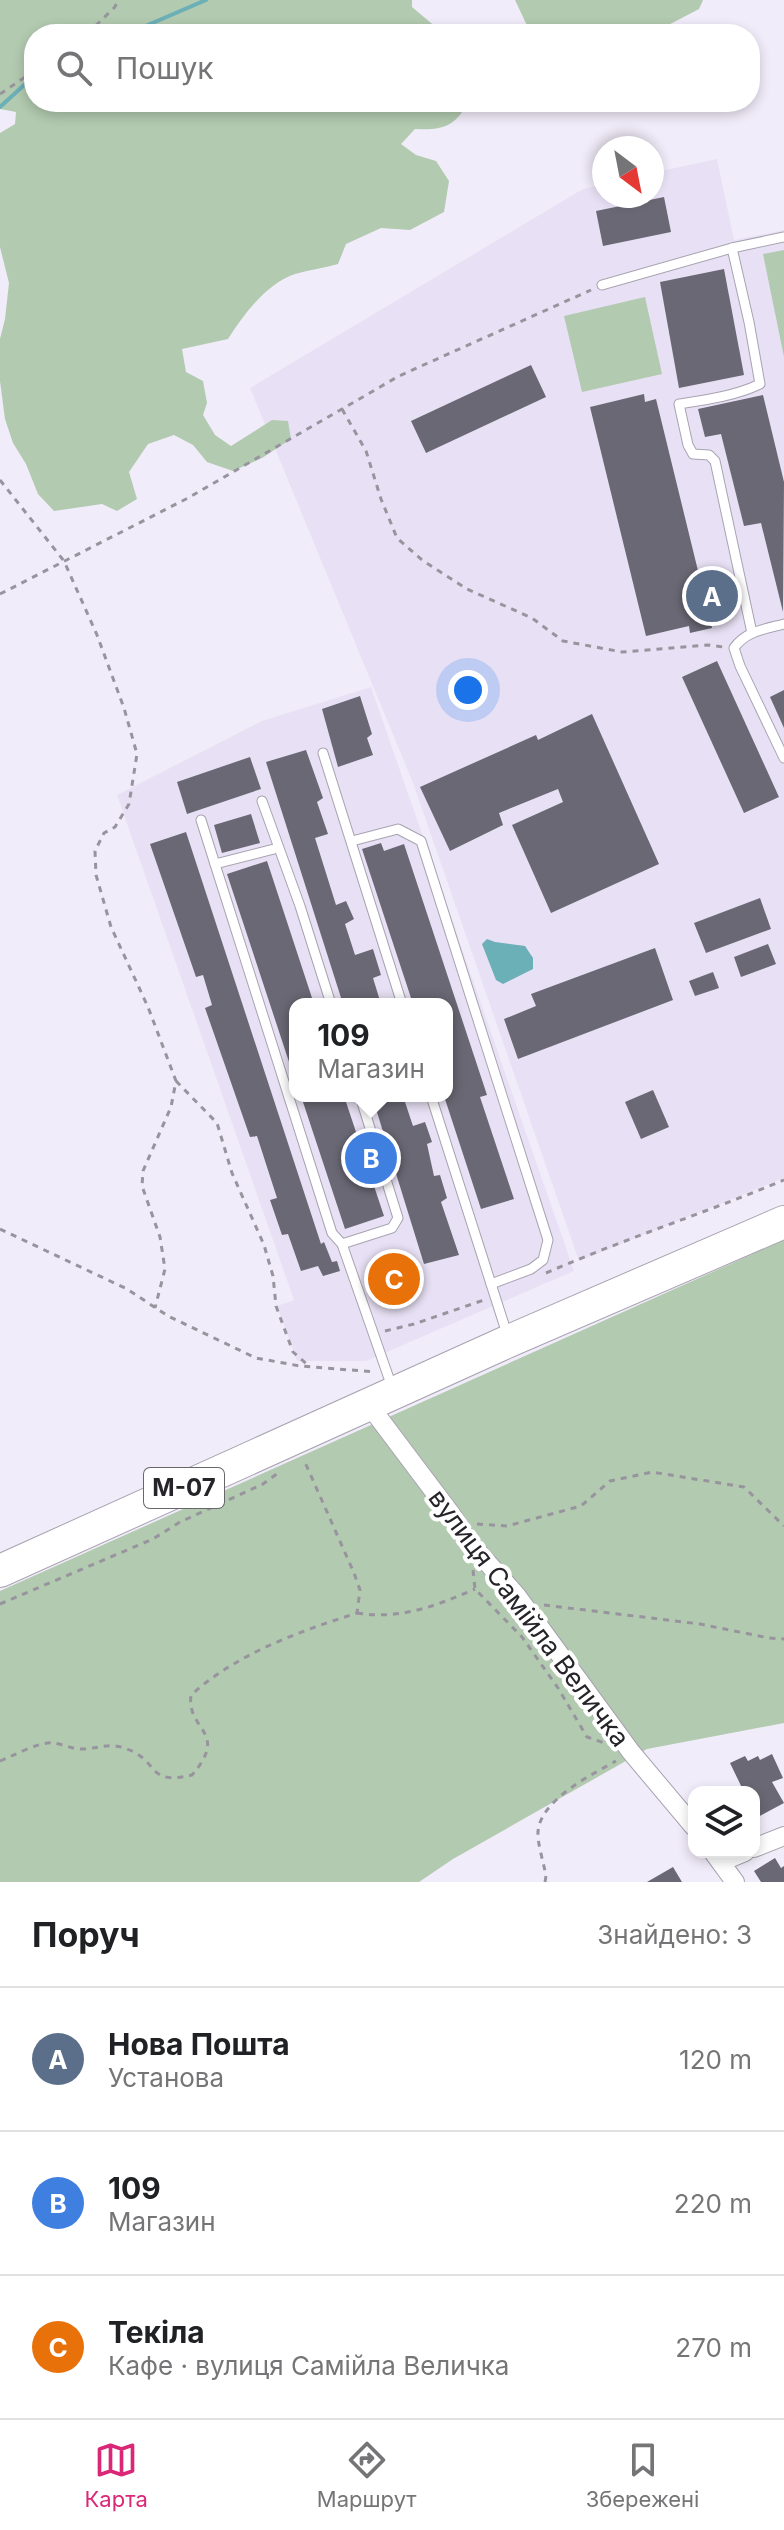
<!DOCTYPE html>
<html lang="uk">
<meta charset="utf-8">
<style>
:root{--surface:#fff;--page:#f2f2f2;--text:#202124;--muted:#757577;--line:#e0e0e0;--accent:#db2777}
body{margin:0;font-family:Inter,sans-serif;background:var(--page);color:var(--text)}
.controls{position:absolute;right:24px;bottom:24px;display:grid;overflow:hidden;border-radius:16px;box-shadow:0 4px 12px #0003}
.controls button{width:72px;height:72px;display:grid;place-items:center;padding:0;border:0;border-bottom:2px solid var(--line);background:var(--surface);color:var(--text);font:40px sans-serif}
.compass{position:absolute;left:592px;top:136px;width:72px;height:72px;border-radius:50%;background:var(--surface);box-shadow:0 4px 12px #0003;rotate:148deg}
.you{position:absolute;left:468px;top:690px;width:28px;height:28px;margin:-20px;border:6px solid #fff;border-radius:50%;background:#1a73e8;box-shadow:0 0 0 12px #1a73e833}
.badge{display:grid;place-items:center;width:52px;height:52px;border-radius:50%;background:var(--accent);color:#fff;font-size:26px;font-weight:700}
.pin{position:absolute;translate:-50% -50%;border:4px solid #fff;box-shadow:0 2px 8px #0006}
.popup{position:absolute;left:289px;top:998px;width:164px;height:104px;box-sizing:border-box;display:grid;place-content:center;border-radius:16px;background:var(--surface);filter:drop-shadow(0 2px 6px #0005);font-size:26px;white-space:nowrap;color:var(--muted)}
.popup b{font-size:30px;color:var(--text)}
.popup::after{content:'';position:absolute;left:50%;top:100%;margin-left:-16px;border:16px solid transparent;border-top-color:var(--surface)}
.list{margin:0;padding:0;list-style:none}
h2{display:flex;justify-content:space-between;align-items:center;height:104px;margin:0;padding:0 32px;font-size:34px}
h2 small{font-size:26px;font-weight:400;color:var(--muted)}
.list li{display:grid;grid-template-columns:52px 1fr auto;gap:24px;align-items:center;box-sizing:border-box;height:144px;padding:0 32px;border-top:2px solid var(--line)}
.list b{display:block;font-size:30px;white-space:nowrap}
.list p{margin:0;font-size:26px;white-space:nowrap;color:var(--muted)}
.list em{font-size:26px;font-style:normal;color:var(--muted)}
.icon{flex:none;width:44px;height:44px;fill:none;stroke:currentColor;stroke-width:2;stroke-linecap:round;stroke-linejoin:round}
.map{position:relative;flex:none;width:784px;height:1882px;overflow:hidden}
.search{position:absolute;background:var(--surface);box-shadow:0 4px 12px #0003;left:24px;right:24px;top:24px;height:88px;display:flex;align-items:center;gap:20px;box-sizing:border-box;padding:0 28px;border-radius:32px;color:var(--muted);font-size:30px}
.sheet{height:536px;background:var(--surface)}
nav{display:flex;justify-content:space-around;align-items:center;box-sizing:border-box;height:112px;border-top:2px solid var(--line);background:var(--surface);font-size:22px;color:var(--muted)}
nav a{display:grid;justify-items:center;gap:4px}
nav .on{color:var(--accent)}
.map>svg:first-child{display:block}
.built{fill:#e8e1f5;fill-rule:evenodd}
.green{fill:#b2cab0}
.water{fill:#6bafb7}
.lines{fill:none;stroke-linecap:round;stroke-linejoin:round}
.stream{stroke:#6bafb7;stroke-width:4}
.building{fill:#696874}
.lane-casing{stroke:#a8a3b0;stroke-width:11}
.street-casing{stroke:#a8a3b0;stroke-width:20}
.highway-casing{stroke:#a8a3b0;stroke-width:34}
.path{stroke:#98949e;stroke-width:3;stroke-dasharray:6 6;stroke-linecap:butt}
.lane{stroke:#fff;stroke-width:9}
.street{stroke:#fff;stroke-width:18}
.highway{stroke:#fff;stroke-width:32}
.labels{text-anchor:middle;stroke-width:8;stroke-linejoin:round;paint-order:stroke}
.shield{fill:#fff;stroke:#676669;stroke-width:2}
.shield-label{font-size:24px;font-weight:bold;fill:#262429}
.street-label{font-size:26px;fill:#262429;stroke:#fff}
</style>
<div class="map">
<svg width="784" height="1882" viewBox="0 0 784 1882">
<rect width="100%" height="100%" fill="#f1ecf9"/>
<!-- built -->
<g class="built">
<path d="M717 159 734 240 784 230V1178L579 1261 413 783 250 388 583 189 604 184V196H652V173Z"/>
<path d="M371 687 574 1271 366 1361H297L277 1306 294 1300 117 795 262 721ZM295 1004H447V1096H295Z"/>
</g>
<!-- green -->
<g class="green">
<path d="M0 0H412V7L437 28V34H34V102H464L467 104C454 128 441 130 415 129L401 144 416 155 436 161 449 181 444 212 410 230 381 228 346 244 338 264C324 268 309 270 295 274 266 284 244 314 228 339L182 349 186 372 203 381 207 403 203 415 215 435 231 446 272 420 288 421 291 439 262 458 233 471 207 462 193 445 174 435 148 444 129 472 137 499 117 511 102 504 54 511 38 494 26 464 13 443 5 419 0 381V339L5 319 9 283 0 247V133L15 124 16 112 0 109Z"/>
<path d="M515 0H703L699 9 651 34H531Z"/>
<path d="M784 250V357L763 254Z"/>
<path d="M645 297 662 374 582 392 564 316Z"/>
<path d="M784 1240V1723L647 1749 453 1859 419 1882H0V1591Z"/>
</g>
<!-- water -->
<path class="water" d="M487 939 495 942 525 946 533 958V969L503 984 496 980 482 944Z"/>
<g class="lines">
<!-- stream -->
<g class="stream">
<path d="M127 34 206 0"/>
<path d="M0 107 34 76"/>
</g>
</g>
<!-- building -->
<g class="building">
<path d="M664 197 671 232 603 246 596 211Z"/>
<path d="M724 269 744 375 679 388 660 282Z"/>
<path d="M531 365 546 397 426 453 411 421Z"/>
<path d="M644 394 645 402 656 399 712 628 690 633 689 626 646 636 590 407Z"/>
<path d="M763 395 784 482 783 612 761 523 744 526 721 434 705 437 698 409Z"/>
<path d="M717 661 779 797 744 813 682 677Z"/>
<path d="M784 690V728L770 697Z"/>
<path d="M360 696 372 734 367 738 373 755 338 767 322 709Z"/>
<path d="M592 714 659 864 551 913 512 825 563 802 558 789 499 813 503 825 450 851 420 787 536 735 538 740Z"/>
<path d="M306 750 323 798 317 802 328 834 315 838 336 905 346 901 354 919 345 924 355 955 373 949 381 975 373 978 381 1004H343L266 762Z"/>
<path d="M250 757 261 789 187 814 177 782Z"/>
<path d="M251 814 260 843 222 853 214 825Z"/>
<path d="M186 832 321 1244 324 1242 332 1262 337 1261 340 1271 323 1276 318 1266 301 1271 288 1234 282 1235 270 1200 277 1198 257 1136 250 1137 205 1008 212 1005 203 975 196 977 150 844Z"/>
<path d="M381 843 384 851 404 844 487 1095 480 1097 514 1199 481 1209 444 1096H447V1004H413L362 849Z"/>
<path d="M267 861 314 1004H295L294 1077 227 874Z"/>
<path d="M760 898 771 929 706 953 694 923Z"/>
<path d="M768 944 776 964 741 977 734 957Z"/>
<path d="M655 948 673 1000 518 1059 504 1019 536 1006 531 994Z"/>
<path d="M713 972 719 988 695 996 689 981Z"/>
<path d="M653 1090 669 1127 641 1139 625 1102Z"/>
<path d="M301 1096H344L384 1216 345 1229Z"/>
<path d="M372 1096H414L415 1098 405 1102 413 1126 425 1122 432 1142 427 1144 434 1176 440 1175 447 1198 441 1202 459 1255 424 1264Z"/>
<path d="M772 1754 783 1778 772 1782 784 1803 754 1819V1792H744L730 1763 745 1756 748 1761 758 1756 760 1760Z"/>
<path d="M775 1858 781 1868 784 1866V1882H761L754 1871Z"/>
<path d="M673 1867 682 1882H647Z"/>
</g>
<g class="lines">
<defs>
<g id="lane">
<path d="M732 248 749 322 760 384C735 396 706 400 679 404L688 445 693 454 709 455 715 461 752 633"/>
<path d="M602 285 732 248 784 237"/>
<path d="M784 624C765 629 746 631 734 648L740 666 784 758"/>
<path d="M323 753 402 1004"/>
<path d="M262 801 300 906 331 1004"/>
<path d="M201 820 332 1233 342 1244 392 1387"/>
<path d="M352 841 398 829 421 841 548 1240 543 1260 531 1269 491 1284"/>
<path d="M215 864 278 848"/>
<path d="M431 1096 507 1334"/>
<path d="M342 1244 392 1228 398 1218 360 1096"/>
</g>
<g id="street">
<path d="M369 1405 451 1514 469 1542 517 1596 631 1752 694 1827"/>
<path d="M754 1848 784 1836"/>
<path d="M713 1852 735 1882"/>
<path d="M721 1862 745 1852"/>
</g>
<path id="highway" d="M0 1571 509 1341 784 1222"/>
</defs>
<!-- lane casing -->
<use href="#lane" class="lane-casing"/>
<!-- street casing -->
<use href="#street" class="street-casing"/>
<!-- highway casing -->
<use href="#highway" class="highway-casing"/>
<!-- path -->
<g class="path">
<path d="M87 34 114 8 119 0"/>
<path d="M0 94 34 71"/>
<path d="M342 409 366 451 381 499 397 538 422 560 467 589 532 618 563 641 622 652 708 645 723 647"/>
<path d="M0 480 64 561 97 635 124 708 137 754 129 804 115 827 104 833 95 851 96 875 111 927 148 1007 176 1081 171 1107 143 1171 142 1186 160 1237 165 1269 155 1308"/>
<path d="M0 594 188 498 399 376 591 290"/>
<path d="M176 1081 217 1123 232 1173 264 1245 273 1276 276 1306 293 1352 310 1367"/>
<path d="M0 1229 127 1289 168 1316 256 1358 300 1366 376 1372"/>
<path d="M546 1273C624 1239 705 1213 784 1180"/>
<path d="M385 1331 414 1324 484 1300"/>
<path d="M477 1524 507 1526 581 1506 610 1481 652 1472 744 1487 784 1526"/>
<path d="M473 1570 475 1589 522 1637 558 1688 587 1737 604 1743"/>
<path d="M0 1604 153 1539 180 1522 263 1484 281 1471"/>
<path d="M544 1605 700 1624 769 1638 784 1639"/>
<path d="M357 1613C400 1620 436 1606 475 1589"/>
<path d="M0 1761C13 1756 40 1741 53 1743 63 1744 74 1750 84 1749 101 1748 109 1742 127 1749 160 1761 146 1786 192 1775 230 1731 186 1731 191 1695 238 1653 298 1632 357 1613L360 1590 354 1573 304 1460"/>
<path d="M545 1882 546 1876C544 1864 537 1842 538 1832 540 1800 591 1775 616 1761"/>
</g>
<!-- lane -->
<use href="#lane" class="lane"/>
<!-- street -->
<use href="#street" class="street"/>
<!-- highway -->
<use href="#highway" class="highway"/>
</g>
<g class="labels">
<!-- shield labels -->
<rect class="shield" x="144" y="1468" width="80" height="40" rx="6"/>
<g class="shield-label">
<text x="184" y="1496">М-07</text>
</g>
<!-- street labels -->
<g class="street-label">
<text transform="translate(529 1618) rotate(53)" y="9">вулиця Самійла Величка</text>
</g>
</g>
</svg>
<div class="controls">
<button><svg class="icon" aria-label="layers" viewBox="0 0 24 24"><path d="M12 4l9 5-9 5-9-5zM3 14l9 5 9-5"/></svg></button>
</div>
<svg class="compass" viewBox="-18 -18 36 36"><path d="M0-13l5 13h-10z" fill="#e53935"/><path d="M0 13l5-13h-10z" fill="#757577"/></svg>
<div class="you"></div>
<div class="pin badge" style="left:712px;top:596px;background:#5c6f8a">A</div>
<div class="pin badge" style="left:371px;top:1158px;background:#3f7fe0">B</div>
<div class="popup"><b>109</b>Магазин</div>
<div class="pin badge" style="left:394px;top:1279px;background:#e8710a">C</div>
<div class="search"><svg class="icon" aria-label="search" viewBox="0 0 24 24"><circle cx="10" cy="10" r="6"/><path d="M15 15l6 6"/></svg>Пошук</div>
</div>
<section class="sheet">
<h2>Поруч<small>Знайдено: 3</small></h2>
<ul class="list">
<li><span class="badge" style="background:#5c6f8a">A</span><div><b>Нова Пошта</b><p>Установа</p></div><em>120 m</em></li>
<li><span class="badge" style="background:#3f7fe0">B</span><div><b>109</b><p>Магазин</p></div><em>220 m</em></li>
<li><span class="badge" style="background:#e8710a">C</span><div><b>Текіла</b><p>Кафе · вулиця Самійла Величка</p></div><em>270 m</em></li>
</ul>
</section>
<nav>
<a class="on"><svg class="icon" aria-label="map" viewBox="0 0 24 24"><path d="M3 6l6-2 6 2 6-2v14l-6 2-6-2-6 2zM9 4v14M15 6v14"/></svg>Карта</a>
<a><svg class="icon" aria-label="directions" viewBox="0 0 24 24"><path d="M12 3l9 9-9 9-9-9zM9 14v-3h6M13 9l2 2-2 2"/></svg>Маршрут</a>
<a><svg class="icon" aria-label="saved" viewBox="0 0 24 24"><path d="M7 4h10v16l-5-4-5 4z"/></svg>Збережені</a>
</nav>
